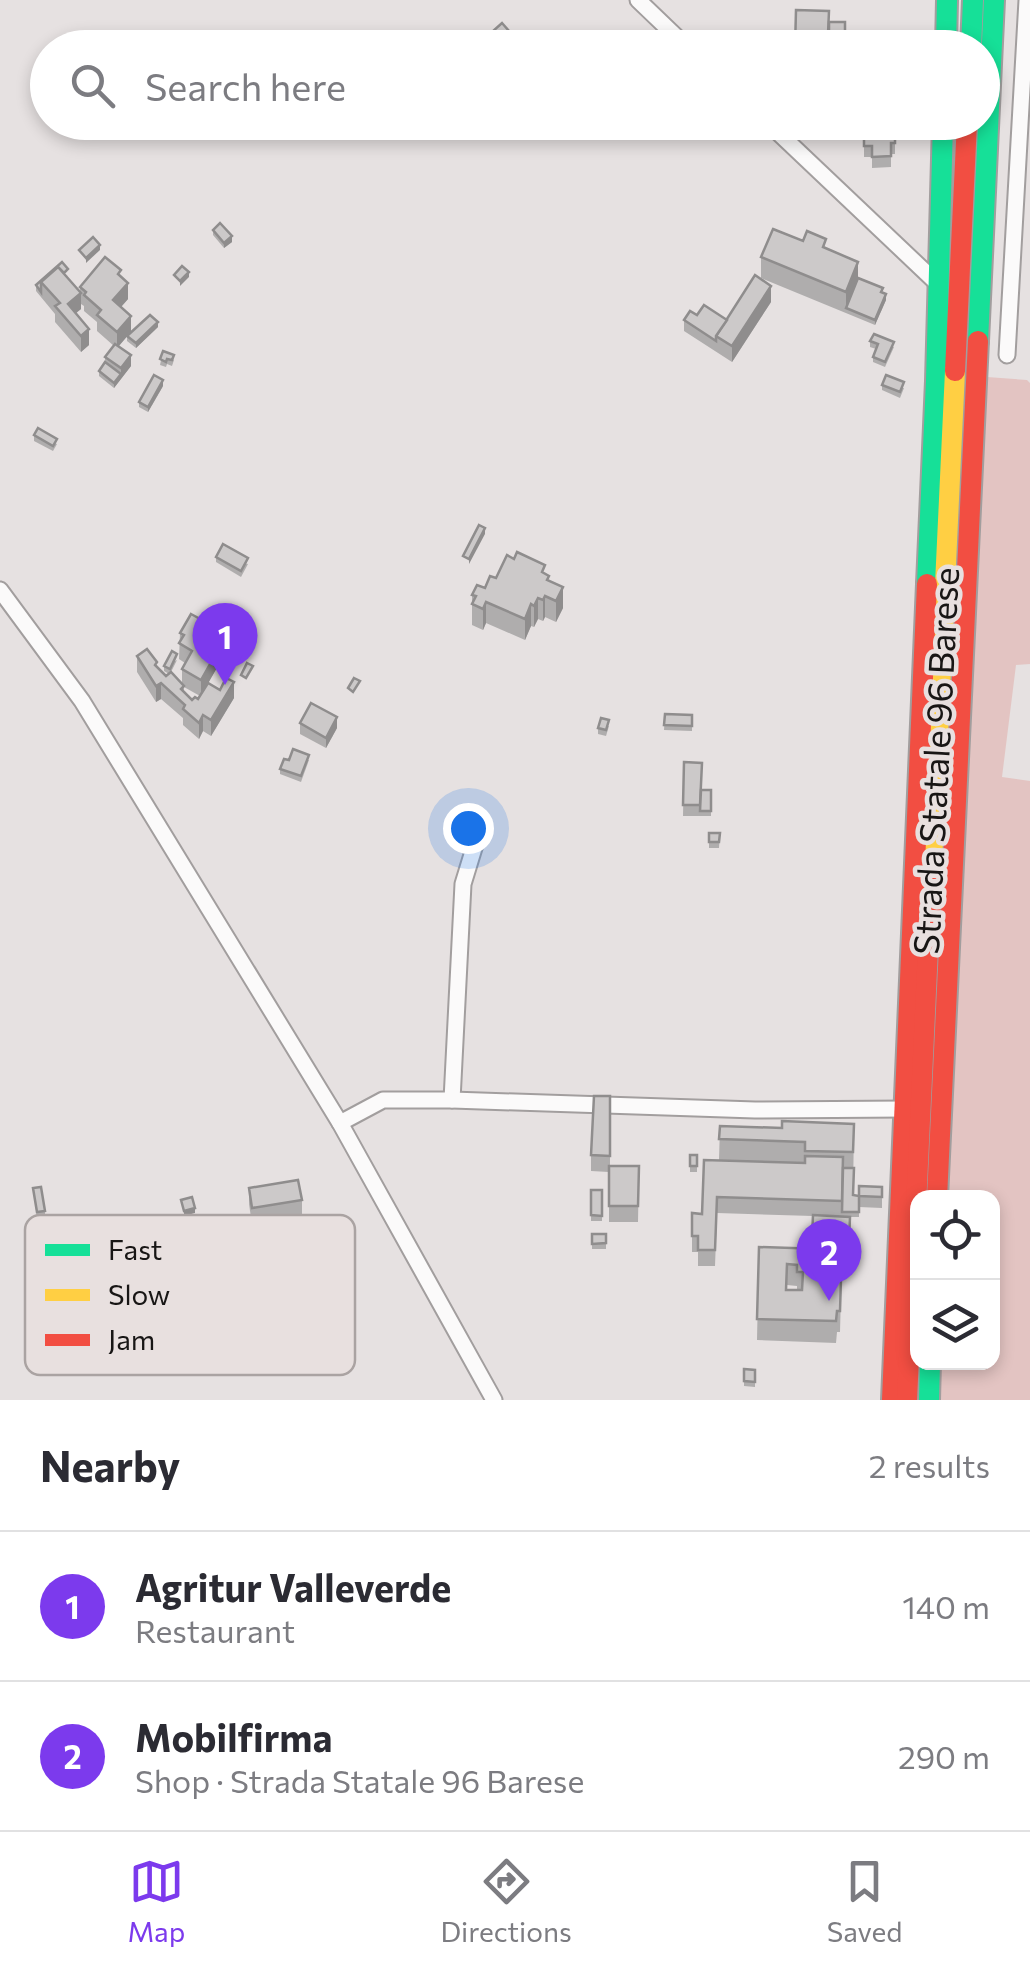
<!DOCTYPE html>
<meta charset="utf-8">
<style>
:root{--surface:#fff;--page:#f7f7f7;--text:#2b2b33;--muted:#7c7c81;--line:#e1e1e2;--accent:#7c3aed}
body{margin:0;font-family:Commissioner,sans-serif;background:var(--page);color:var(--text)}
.controls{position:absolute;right:30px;bottom:30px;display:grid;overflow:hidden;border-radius:20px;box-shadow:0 5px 15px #0003}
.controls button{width:90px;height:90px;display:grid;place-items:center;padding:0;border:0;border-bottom:2px solid var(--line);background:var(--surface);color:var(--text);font:50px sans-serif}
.you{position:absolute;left:468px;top:828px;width:35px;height:35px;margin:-25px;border:8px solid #fff;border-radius:50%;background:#1a73e8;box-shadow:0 0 0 15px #1a73e833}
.badge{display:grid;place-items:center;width:65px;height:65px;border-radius:50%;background:var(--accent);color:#fff;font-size:32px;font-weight:700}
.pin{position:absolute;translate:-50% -82px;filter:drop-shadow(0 2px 5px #0008)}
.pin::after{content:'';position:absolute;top:52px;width:35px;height:30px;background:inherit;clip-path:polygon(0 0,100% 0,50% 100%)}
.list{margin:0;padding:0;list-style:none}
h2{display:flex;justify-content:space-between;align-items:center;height:130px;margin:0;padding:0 40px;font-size:42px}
h2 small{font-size:32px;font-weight:400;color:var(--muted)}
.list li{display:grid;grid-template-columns:65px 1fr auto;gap:30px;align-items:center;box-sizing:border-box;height:150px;padding:0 40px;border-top:2px solid var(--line)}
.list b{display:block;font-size:38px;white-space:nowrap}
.list p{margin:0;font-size:32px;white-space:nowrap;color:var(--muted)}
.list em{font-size:32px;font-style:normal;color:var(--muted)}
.icon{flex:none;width:55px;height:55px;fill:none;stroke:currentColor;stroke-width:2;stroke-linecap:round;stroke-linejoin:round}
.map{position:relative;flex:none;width:1030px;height:1400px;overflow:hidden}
.search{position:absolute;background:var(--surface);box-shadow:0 5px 15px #0003;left:30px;right:30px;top:30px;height:110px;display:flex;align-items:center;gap:25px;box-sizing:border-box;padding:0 35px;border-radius:55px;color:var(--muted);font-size:38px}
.sheet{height:430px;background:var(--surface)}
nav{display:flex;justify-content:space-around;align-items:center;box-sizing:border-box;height:140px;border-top:2px solid var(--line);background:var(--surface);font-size:28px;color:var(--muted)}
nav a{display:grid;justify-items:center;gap:5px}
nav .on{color:var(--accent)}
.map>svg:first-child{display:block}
.green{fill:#e3c4c2}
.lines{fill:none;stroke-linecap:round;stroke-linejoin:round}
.street-casing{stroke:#a29e9e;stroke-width:19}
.fast-casing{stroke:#a29e9e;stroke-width:24}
.slow-casing{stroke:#a29e9e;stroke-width:24}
.jam-casing{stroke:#a29e9e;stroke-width:24}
.street{stroke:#fbfafa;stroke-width:15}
.fast{stroke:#16e098;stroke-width:20}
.slow{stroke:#ffcf43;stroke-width:20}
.jam{stroke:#f24e42;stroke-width:20}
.wall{fill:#afadad;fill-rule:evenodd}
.shaded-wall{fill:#8f8d8d}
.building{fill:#ccc9c9;stroke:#8f8d8d;stroke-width:2.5;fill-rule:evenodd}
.labels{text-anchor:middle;stroke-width:9;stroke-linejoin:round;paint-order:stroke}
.street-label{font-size:35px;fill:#181615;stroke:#e8e0df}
.key{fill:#e8e0df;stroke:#aaa3a2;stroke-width:2.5}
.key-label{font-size:28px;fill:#181615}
</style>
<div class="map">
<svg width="1030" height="1400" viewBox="0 0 1030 1400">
<rect width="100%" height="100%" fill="#e6e1e1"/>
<!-- green -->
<path class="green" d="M987 377 1027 380 1030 383V664L1016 665 1002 777 1030 781V1400H935L936 1363 992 1362V1198L945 1197Z"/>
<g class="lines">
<defs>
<g id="street">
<path d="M638 0 688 48"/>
<path d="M767 122 938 284"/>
<path d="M1007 355 1027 0"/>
<path d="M0 590 82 701 340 1123 494 1400"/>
<path d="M452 1100 463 884 482 822"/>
<path d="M340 1123 383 1100H452L755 1110 906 1109"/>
</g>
<g id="fast">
<path d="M946 48 947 0"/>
<path d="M971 48 973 0"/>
<path d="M978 341 994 0"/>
<path d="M927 584 936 381 943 122"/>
<path d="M929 1400 930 1362"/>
</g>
<path id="slow" d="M932 862 955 371"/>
<g id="jam">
<path d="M955 371 967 122"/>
<path d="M937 1198 978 341"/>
<path d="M892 1400 927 584"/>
<path d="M907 1400 932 862"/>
</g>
</defs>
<!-- street casing -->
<use href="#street" class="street-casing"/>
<!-- fast casing -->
<use href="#fast" class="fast-casing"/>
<!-- slow casing -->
<use href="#slow" class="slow-casing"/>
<!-- jam casing -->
<use href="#jam" class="jam-casing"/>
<!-- street -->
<use href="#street" class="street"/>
<!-- fast -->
<use href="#fast" class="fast"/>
<!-- slow -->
<use href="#slow" class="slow"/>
<!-- jam -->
<use href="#jam" class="jam"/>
</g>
<!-- wall -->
<g class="wall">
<path d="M895 131V154H891V167L872 168V157H864V134Z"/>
<path d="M213 230 232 242 224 248 213 235Z"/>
<path d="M803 241 826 249 858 278 883 293 886 300 875 325 761 278V257Z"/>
<path d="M68 275 66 276 80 291V287L121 276 128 299 121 307 131 332 158 327 136 348 127 341V336L119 346 131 366 114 388 99 376V371L105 362V357L114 346 97 331V322L84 311V306L81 304V309L75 313 89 345 81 352 55 322V314L36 291V285Z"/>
<path d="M771 302 732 362 684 331V320L697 315 727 320Z"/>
<path d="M870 341 894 347 885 367 873 362V357L876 349 870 347Z"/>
<path d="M163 351 174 360 172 366 167 364 166 367 160 365Z"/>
<path d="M882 385 904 388 900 398 882 390Z"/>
<path d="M163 386 148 412 139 407V402Z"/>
<path d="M34 435 57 444 53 451 34 441Z"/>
<path d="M216 557 248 564 241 577 216 562Z"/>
<path d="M545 574 563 608 556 622 545 617 543 621 538 619 534 627 531 626 525 640 486 623 483 630 472 625V595L485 588 496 578Z"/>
<path d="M180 633 222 641 223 657 208 683 234 698 211 736 203 731 199 739 183 725V718L161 699 156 702 137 672V656L157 667 166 676 169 674 164 671V666L177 660 171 672 182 683V669L185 663 179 659ZM184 687 200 696 198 699 192 700 184 693Z"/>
<path d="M665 714 692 715V731L664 730Z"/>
<path d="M300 723 337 728 326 748 300 734Z"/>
<path d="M609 726 606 736 598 734V728Z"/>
<path d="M289 760H309L301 782 280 774V769Z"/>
<path d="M684 762 701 790H711V816H683Z"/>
<path d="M709 833H720L719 848H709Z"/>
<path d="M610 1096V1166H639L638 1222H609V1172L591 1171V1155Z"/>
<path d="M854 1124 853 1195 859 1196V1217H850L849 1258 842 1257 840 1332H837L836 1343 757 1340 759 1247 812 1249 813 1216 717 1213 715 1266H698V1252H692V1213L702 1214 719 1160 720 1126 782 1128ZM787 1285 797 1286V1290H787Z"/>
<rect x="690" y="1155" width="7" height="17"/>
<path d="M859 1186 882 1187V1208L859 1207Z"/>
<path d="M33 1188 45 1211V1216L37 1218Z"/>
<path d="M249 1188 302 1200V1216L252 1224 249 1204Z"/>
<rect x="591" y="1190" width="11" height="31"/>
<path d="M35 1230 52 1250V1255L39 1257Z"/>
<rect x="592" y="1234" width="14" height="15"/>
<path d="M744 1369 755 1370V1387L744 1386Z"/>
</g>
<!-- shaded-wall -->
<g class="shaded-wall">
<path d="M509 31V37L500 44V39Z"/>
<path d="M232 236V242L224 248V243Z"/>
<path d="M100 245V250L86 263V258Z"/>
<path d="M858 262V283L846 308V292Z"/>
<path d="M189 272V277L180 286V281Z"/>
<path d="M128 283V299L113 316V300Z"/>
<path d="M771 286V302L732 362V346Z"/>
<path d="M81 293V309L68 320V304Z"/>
<path d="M886 294V300L875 325V320Z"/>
<path d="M131 316V332L117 348V332Z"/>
<path d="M158 322V327L136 348V343Z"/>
<path d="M89 329V345L81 352V336Z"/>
<path d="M131 355V366L114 388V383L121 374V368Z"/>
<path d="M163 380V386L148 412V407Z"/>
<path d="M485 528V534L469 564V559Z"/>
<path d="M563 587V608L556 622V601Z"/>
<path d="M545 596V617L543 621V600Z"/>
<path d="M538 598V619L534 627V606Z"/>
<path d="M486 602V623L483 630V609Z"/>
<path d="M531 604V626L525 640V619Z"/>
<path d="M222 631 223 657 201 696V680Z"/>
<path d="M234 682V698L211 736V720Z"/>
<path d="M161 683V699L156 702V686Z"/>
<path d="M203 715V731L199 739V723Z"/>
<path d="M337 717V728L326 748V738Z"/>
<path d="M195 1208V1213L184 1216V1211Z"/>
</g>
<!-- building -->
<g class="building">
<path d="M796 10 829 11 828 34 845 35 844 48H795Z"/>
<path d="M829 22H845V45V35L829 34Z"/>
<path d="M502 23 509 31 500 39 493 31Z"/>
<path d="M488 34 495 44 491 48 483 38Z"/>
<path d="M895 131V143H891V156L872 157V146H864V134Z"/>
<path d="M220 223 232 236 224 243 213 230Z"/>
<path d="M773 229 803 241 807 231 826 239 823 247 858 262 846 292 761 257Z"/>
<path d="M93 237 100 245 86 258 79 250Z"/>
<path d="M105 257 121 270 118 274 128 283 113 300 131 316 117 332 97 315 101 310 84 295 86 292 80 287Z"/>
<path d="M62 262 68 269 64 273 58 267 41 282V292L36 285Z"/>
<path d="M182 266 189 272 180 281 174 275Z"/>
<path d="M58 267 81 293 68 304 89 329 81 336 55 306 60 303 41 282Z"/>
<path d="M755 275 771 286 732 346 716 336Z"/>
<path d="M858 278 883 288 881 292 886 294 875 320 846 308Z"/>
<path d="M704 305 727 320 716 336V341L684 320 690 311 697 315Z"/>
<path d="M150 315 158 322 136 343 127 336Z"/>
<path d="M874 334 894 342 885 362 873 357 878 344 870 341Z"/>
<path d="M115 344 131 355 121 368 105 357Z"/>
<path d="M163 351 174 355 172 360 167 359 166 362 160 359Z"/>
<path d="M105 362 121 374 114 383 99 371Z"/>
<path d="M154 375 163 380 148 407 139 402Z"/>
<path d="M886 375 904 382 900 392 882 385Z"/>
<path d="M38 428 57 439 53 446 34 435Z"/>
<path d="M479 525 485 528 469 559 463 556Z"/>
<path d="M223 544 248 558 241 571 216 557Z"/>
<path d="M517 552 545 565 542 572 549 576 547 580 563 587 556 601 545 596 543 600 538 598 534 606 531 604 525 619 486 602 483 609 472 604 476 596 472 595 477 585 485 588 490 576 496 578 507 555 514 559Z"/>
<path d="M191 614 222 631 217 638 223 641 201 680 182 669 192 651 179 643 184 635 180 633Z"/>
<path d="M147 649 157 662 155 665 166 676 171 672 184 686 181 689 192 700 195 697 198 699 208 683 220 690 226 678 234 682 211 720 203 715 199 723 183 709 185 705 161 683 156 686 137 656Z"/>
<path d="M172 651 177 654 170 669 164 666Z"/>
<path d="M247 663 253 666 246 678 241 675Z"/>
<path d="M354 678 360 681 353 692 348 688Z"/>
<path d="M311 703 337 717 326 738 300 723Z"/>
<path d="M665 714 692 715V726L664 725Z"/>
<path d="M601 718 609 720 606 730 598 728Z"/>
<path d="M293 749 309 755 301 776 280 769 284 759 289 760Z"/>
<path d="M684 762 702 763 700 805H683Z"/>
<path d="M701 790H711V811H700Z"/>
<path d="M709 833H720L719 842H709Z"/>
<path d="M594 1096H610V1156L591 1155Z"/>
<path d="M782 1121 854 1124 853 1152 805 1151V1142L719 1139 720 1126 782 1128Z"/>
<rect x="690" y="1155" width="7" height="11"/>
<path d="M805 1156 843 1157 842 1201 717 1197 715 1250H698V1236H692V1213L702 1214 704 1160 805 1163Z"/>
<path d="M609 1166H639L638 1206H609Z"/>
<path d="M843 1168H854L853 1195 859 1196V1212H842Z"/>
<path d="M298 1180 302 1200 252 1208 249 1188Z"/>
<path d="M859 1186 882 1187V1197L859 1196Z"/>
<path d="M41 1187 45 1211 37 1212 33 1188Z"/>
<path d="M591 1190H602V1216L591 1215Z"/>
<path d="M192 1197 195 1208 184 1211 181 1200Z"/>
<path d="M813 1215 850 1217 849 1242 812 1239Z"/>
<path d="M592 1234H606V1243L592 1244Z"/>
<path d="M822 1245 842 1246 840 1311H837L836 1321 757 1319 759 1247 822 1249ZM787 1264 797 1265V1272H803L802 1290H786Z"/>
<path d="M744 1369 755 1370V1382L744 1381Z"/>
</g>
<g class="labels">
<!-- street labels -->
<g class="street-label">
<text transform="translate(937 761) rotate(-87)" y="12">Strada Statale 96 Barese</text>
</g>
</g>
<!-- legend -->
<rect x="25" y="1215" width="330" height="160" rx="15" class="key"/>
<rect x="45" y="1244" width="45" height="12" fill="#16e098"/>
<rect x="45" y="1289" width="45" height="12" fill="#ffcf43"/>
<rect x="45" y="1334" width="45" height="12" fill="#f24e42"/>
<g class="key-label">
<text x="108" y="1260">Fast</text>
<text x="108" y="1305">Slow</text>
<text x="108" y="1350">Jam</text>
</g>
</svg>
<div class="controls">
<button><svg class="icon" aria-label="locate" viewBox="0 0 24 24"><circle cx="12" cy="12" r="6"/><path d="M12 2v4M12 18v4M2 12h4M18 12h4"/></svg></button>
<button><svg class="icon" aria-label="layers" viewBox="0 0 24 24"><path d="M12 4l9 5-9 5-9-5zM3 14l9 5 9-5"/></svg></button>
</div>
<div class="you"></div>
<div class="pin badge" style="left:225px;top:685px">1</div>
<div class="pin badge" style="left:829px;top:1301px">2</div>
<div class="search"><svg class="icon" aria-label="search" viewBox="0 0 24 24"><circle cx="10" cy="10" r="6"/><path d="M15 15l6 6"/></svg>Search here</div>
</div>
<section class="sheet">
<h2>Nearby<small>2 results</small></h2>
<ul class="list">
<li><span class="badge">1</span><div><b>Agritur Valleverde</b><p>Restaurant</p></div><em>140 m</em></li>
<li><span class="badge">2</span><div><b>Mobilfirma</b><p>Shop · Strada Statale 96 Barese</p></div><em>290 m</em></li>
</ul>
</section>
<nav>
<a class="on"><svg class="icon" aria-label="map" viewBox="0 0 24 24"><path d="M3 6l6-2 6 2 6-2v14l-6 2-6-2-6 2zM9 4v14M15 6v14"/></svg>Map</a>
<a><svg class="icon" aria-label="directions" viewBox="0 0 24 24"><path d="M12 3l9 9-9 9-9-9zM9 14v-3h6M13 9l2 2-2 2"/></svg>Directions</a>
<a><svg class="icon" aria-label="saved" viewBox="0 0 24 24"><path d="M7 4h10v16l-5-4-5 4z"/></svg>Saved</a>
</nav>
